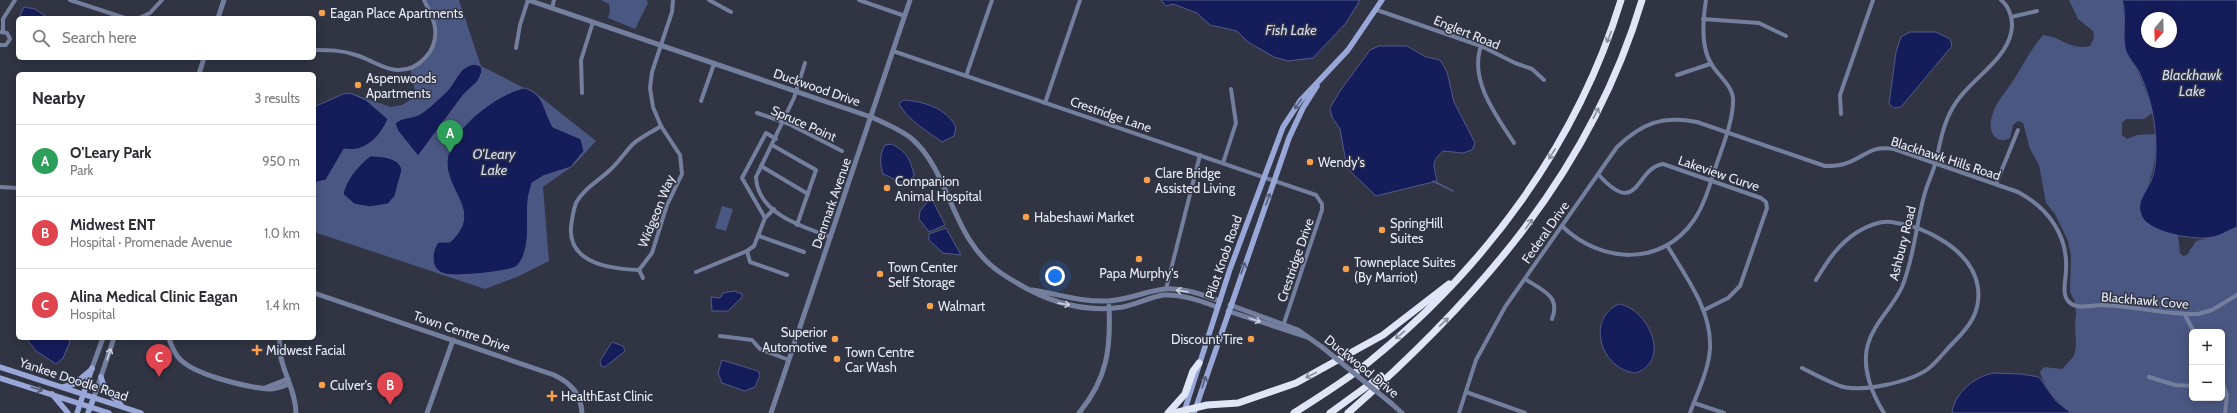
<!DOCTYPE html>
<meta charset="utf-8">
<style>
:root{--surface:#fff;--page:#f2f2f3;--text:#2b2b33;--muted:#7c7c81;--line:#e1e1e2;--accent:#88603e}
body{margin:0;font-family:Cabin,sans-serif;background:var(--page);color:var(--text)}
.controls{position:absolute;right:12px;bottom:12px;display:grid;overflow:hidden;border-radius:6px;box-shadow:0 2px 10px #0003}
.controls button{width:36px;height:36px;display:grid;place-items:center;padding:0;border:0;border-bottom:1px solid var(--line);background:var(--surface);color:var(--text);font:20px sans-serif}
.compass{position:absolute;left:2141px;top:12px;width:36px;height:36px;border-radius:50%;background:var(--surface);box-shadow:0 2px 10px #0003;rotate:199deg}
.you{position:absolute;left:1055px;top:276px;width:14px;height:14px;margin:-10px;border:3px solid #fff;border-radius:50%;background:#1a73e8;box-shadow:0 0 0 6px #1a73e833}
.badge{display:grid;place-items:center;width:26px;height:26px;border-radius:50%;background:var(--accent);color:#fff;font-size:13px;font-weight:700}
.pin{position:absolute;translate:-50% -33px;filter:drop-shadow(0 1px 2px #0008)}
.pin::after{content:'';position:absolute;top:21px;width:14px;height:12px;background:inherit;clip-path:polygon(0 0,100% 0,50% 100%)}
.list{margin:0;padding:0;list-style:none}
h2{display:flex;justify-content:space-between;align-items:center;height:52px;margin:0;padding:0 16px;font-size:17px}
h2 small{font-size:13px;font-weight:400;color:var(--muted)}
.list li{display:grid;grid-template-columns:26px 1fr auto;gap:12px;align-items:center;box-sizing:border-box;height:72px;padding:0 16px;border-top:1px solid var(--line)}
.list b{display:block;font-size:15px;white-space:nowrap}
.list p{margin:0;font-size:13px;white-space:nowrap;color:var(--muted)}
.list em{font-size:13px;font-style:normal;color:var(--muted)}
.icon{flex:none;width:22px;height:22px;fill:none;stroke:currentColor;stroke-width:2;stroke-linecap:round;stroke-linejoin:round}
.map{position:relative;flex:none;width:2237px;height:413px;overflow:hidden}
.search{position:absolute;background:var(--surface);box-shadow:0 2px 10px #0003;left:16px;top:16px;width:300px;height:44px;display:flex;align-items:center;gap:10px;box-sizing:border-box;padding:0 14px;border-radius:6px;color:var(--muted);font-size:15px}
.panel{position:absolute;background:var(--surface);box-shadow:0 2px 10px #0003;left:16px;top:72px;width:300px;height:268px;border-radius:6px}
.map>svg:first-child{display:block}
.green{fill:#4a5782;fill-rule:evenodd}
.water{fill:#151c5a;stroke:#545a88;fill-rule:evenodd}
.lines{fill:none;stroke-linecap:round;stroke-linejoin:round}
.stream{stroke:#545a88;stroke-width:1.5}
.minor{stroke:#747e9d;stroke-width:4}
.tertiary{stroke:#747e9d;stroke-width:5}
.secondary{stroke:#98a7d8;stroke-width:5.5}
.motorway{stroke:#e0e6f5;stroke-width:7}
.tertiary-bridge{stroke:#747e9d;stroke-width:5}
.oneway{stroke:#888d9c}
.oneway2{stroke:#545c77}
.oneway3{stroke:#cbd0df}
.poi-dot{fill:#f9a04c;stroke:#303443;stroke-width:1.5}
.labels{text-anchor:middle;stroke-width:3;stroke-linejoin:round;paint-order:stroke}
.poi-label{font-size:13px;fill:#e8ebf5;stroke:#303443;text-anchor:start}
.street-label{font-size:13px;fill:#e8ebf5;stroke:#303443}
.water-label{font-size:14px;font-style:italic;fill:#d6ddf1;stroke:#303443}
</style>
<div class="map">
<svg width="2237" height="413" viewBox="0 0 2237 413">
<rect width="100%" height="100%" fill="#303443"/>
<!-- green -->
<g class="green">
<path d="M424 0H459L481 66 524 88 533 91 596 141 574 165 543 187 549 261 519 276 485 289 314 232V107L343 94 350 93 391 107 402 105 410 100 415 91 410 68C424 61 437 46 435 29 435 20 427 8 424 0Z"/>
<path d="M601 0H647L648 3 635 29 608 18 610 11 609 4Z"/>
<path d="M2069 0H2237V42L2123 2 2126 53 2137 69 2154 112 2144 119H2126L2122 123V135L2127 139 2137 135 2156 134C2156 163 2153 178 2140 203L2151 226 2170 234H2178L2180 253 2183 256 2187 255 2196 241 2216 236 2237 227V413H2071C2057 402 2045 390 2040 372L2044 367 2062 369 2074 356 2076 346 2075 322 2076 315 2075 302 2070 292 2071 255 2068 241 2055 214 2046 203 2039 165 2030 149 2023 123 2018 121 2013 125 2010 138C2005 141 1998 141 1994 136 1988 128 1991 118 1994 110 1998 100 2007 90 2013 81 2023 65 2031 49 2043 35 2062 37 2071 51 2090 46L2094 38 2093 31 2078 19ZM2192 332H2222V398H2192Z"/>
<path d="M722 206 733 209 726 231 715 228Z"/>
</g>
<!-- water -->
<g class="water">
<path d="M1161 0H1360L1346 23 1313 58 1288 61 1274 57 1248 42 1237 31 1210 25 1197 13 1173 4 1166 6Z"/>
<path d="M2122 0H2237V227L2235 228C2227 231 2220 236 2213 237 2196 241 2150 233 2142 217 2135 203 2145 194 2151 181 2155 172 2156 161 2156 151 2156 122 2151 98 2139 72 2135 64 2127 57 2125 48 2122 33 2127 15 2122 0ZM2147 18H2171V42H2147Z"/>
<path d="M24 7 35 9 48 18H18V26L16 24Z"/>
<path d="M1910 32H1936L1950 39 1952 46 1901 107 1894 108 1889 104 1896 52 1901 37Z"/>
<path d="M1379 46H1407L1426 57 1440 60 1447 72 1454 102 1475 143 1472 150 1463 153 1443 151C1430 163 1434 165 1437 181L1376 196 1347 168 1340 129 1332 117 1330 108 1340 91 1370 50Z"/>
<path d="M474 64 481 66 482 72 478 81 464 94 418 156 398 131 395 124C402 116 411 119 420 114 429 109 437 100 444 94 456 84 457 67 474 64Z"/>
<path d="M524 88C545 94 543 110 553 127L581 139 584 151 571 167 543 176 532 183C531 189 528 195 528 201 526 220 532 250 517 266 511 272 453 277 445 274 437 272 433 266 433 258 433 253 435 245 439 242H450C483 211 446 193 447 161 449 130 496 94 524 88Z"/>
<path d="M350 93 366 100 388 119C380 137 365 153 344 149L326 180 314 183V107L343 94Z"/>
<path d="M903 100C923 101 946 108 956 127L954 136 942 142C927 131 908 120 899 104Z"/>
<path d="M892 144C907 152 910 159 914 175L910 181 901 182 883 174C880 163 879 155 885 145Z"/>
<path d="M370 156C381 156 399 157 402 170L395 196 388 204 370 207 354 204 343 194C346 179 359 165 370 156Z"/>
<path d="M929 200 933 201 945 225 929 232 919 219 920 211Z"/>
<path d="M946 228 961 255 943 253 929 240V234Z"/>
<path d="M734 291 742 294V297L728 311H712L711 297 720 298 723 293Z"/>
<path d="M1619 304C1648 309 1672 360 1636 373 1601 370 1585 319 1619 304Z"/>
<path d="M26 338H67L70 342 63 358 56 364 36 351Z"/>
<path d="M612 342 623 346 625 351 605 367 601 366 600 361Z"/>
<path d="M722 360 758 371 760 375 755 387 745 391 722 383 718 373Z"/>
<path d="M1995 373 2021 374 2039 377 2056 401 2071 413H1952C1954 393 1976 375 1995 373Z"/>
</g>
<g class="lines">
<!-- stream -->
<path class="stream" d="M1433 181 1453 191"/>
<!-- minor -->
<g class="minor">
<path d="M70 0 125 18"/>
<path d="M709 0 731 12"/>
<path d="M859 0 905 16"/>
<path d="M552 8 554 0"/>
<path d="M1377 10 1481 46 1515 63 1532 69 1544 80"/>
<path d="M2011 17 2037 11"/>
<path d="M139 18 150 13 162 0"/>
<path d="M1703 19 1759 23 1786 36"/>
<path d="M3 32V19L15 0"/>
<path d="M0 45H6L10 39 7 33 0 32"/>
<path d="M1481 46C1469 80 1496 115 1514 143"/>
<path d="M516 48 520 25 528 0"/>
<path d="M314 50C329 50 342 50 356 55 370 59 382 69 397 70 419 71 438 50 435 28 434 18 428 9 424 0"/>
<path d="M893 51 1316 195 1322 204V210L1283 326"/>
<path d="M805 63 794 98 756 177C757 213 802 227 831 237"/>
<path d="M1677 75 1710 64"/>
<path d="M966 76 992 0"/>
<path d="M582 93 581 60 593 22"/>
<path d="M701 101 714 64"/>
<path d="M1045 103 1080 0"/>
<path d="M757 113 789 124 842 151"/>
<path d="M1841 114 1840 95 1873 0"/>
<path d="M772 145 816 170 797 225"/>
<path d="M1223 163 1236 123 1231 89"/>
<path d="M761 166 808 194"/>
<path d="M1598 174C1639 220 1635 168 1663 164L1761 198 1766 202 1767 208 1740 286 1728 298 1704 310"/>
<path d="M1996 184 2018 130"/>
<path d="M0 187 18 188"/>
<path d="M774 209 765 218 754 246 747 251 750 262 787 275"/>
<path d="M765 218 742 178 766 133 776 139"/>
<path d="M1562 226C1600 263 1661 268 1694 220 1706 202 1711 180 1718 160 1724 143 1734 117 1733 98 1732 86 1718 75 1712 65 1700 48 1703 19 1706 0"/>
<path d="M759 236 804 252"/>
<path d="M1667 245C1685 276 1712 310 1710 348 1709 370 1697 393 1690 413"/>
<path d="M639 270 652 253 667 205 682 174 680 155 661 126 653 107 650 88 652 72 672 12 673 0"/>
<path d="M639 270C612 269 568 264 571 227 572 219 573 211 576 203 583 189 600 180 611 169 619 162 625 152 633 144 641 137 652 132 661 126"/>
<path d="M639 270 643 278"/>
<path d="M696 272 747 251"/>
<path d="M1525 279C1542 290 1561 296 1552 319"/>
<path d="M1166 289 1200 155"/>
<path d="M2185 315 2194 332"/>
<path d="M720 336 752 340 760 349 789 360"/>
<path d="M1802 368C1814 374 1827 381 1840 386 1861 393 1910 382 1928 369 1937 362 1945 351 1953 343 1969 327 1981 312 1978 288 1973 250 1925 226 1891 222 1881 221 1868 226 1859 231 1839 243 1828 260 1816 280"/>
<path d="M2149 377 2175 385 2192 386"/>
<path d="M2222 381 2227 395 2225 413"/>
<path d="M1466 392 1525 413"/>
<path d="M1694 403 1724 413"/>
<path d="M1459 413 1476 360 1505 307 1617 147C1642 123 1663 115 1697 122L1825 166C1832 166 1838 166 1844 164 1865 158 1868 145 1894 149L2018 192C2048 208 2068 235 2066 270 2066 280 2061 294 2069 302 2077 310 2092 305 2101 305 2134 306 2166 315 2198 314L2212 310 2237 295"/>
<path d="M1884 413C1872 394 1861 367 1868 344 1874 323 1893 307 1902 287 1914 258 1916 225 1924 196 1927 184 1933 173 1936 161 1940 143 1943 125 1952 109 1966 82 2005 62 2011 33 2014 22 2010 7 2001 0"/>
</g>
<!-- tertiary -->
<g class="tertiary">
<path d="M528 0 871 117C885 123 899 129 911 138 952 173 950 239 1001 273 1038 298 1077 314 1123 307 1137 304 1150 297 1164 295 1182 294 1201 301 1217 307"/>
<path d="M218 18 224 0"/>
<path d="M199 74 204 58"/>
<path d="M1032 290C1059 294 1079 302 1108 301 1128 300 1146 291 1165 289 1183 287 1203 295 1220 301"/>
<path d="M314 293 554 375C571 383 581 394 582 413"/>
<path d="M1230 305 1298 330 1322 347"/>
<path d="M1228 311 1307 337"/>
<path d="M169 338C171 345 173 351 178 357 192 375 247 387 268 389 275 390 283 386 289 384"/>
<path d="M280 338C276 364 296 387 296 413"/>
<path d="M92 368 103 338"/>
<path d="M265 388 288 379"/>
<path d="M94 397 114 338"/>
<path d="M1392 404 1402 413"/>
<path d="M427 413 453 340"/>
<path d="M771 413 910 0"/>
<path d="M1079 413C1107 379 1111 349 1109 306"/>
</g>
<!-- secondary -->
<g class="secondary">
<path d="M0 367 141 413"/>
<path d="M101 377 104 387 121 405"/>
<path d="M0 378 109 413"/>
<path d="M63 387 74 384 92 369"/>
<path d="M52 394 68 413"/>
<path d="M1184 412 1230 269 1283 127 1300 101 1348 50 1382 0"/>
<path d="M77 413 92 368"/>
<path d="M88 413 94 397"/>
<path d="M1194 413 1289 138 1303 108 1317 86"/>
</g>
<!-- motorway -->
<g class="motorway">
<path d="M1168 413 1185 394 1193 371 1199 363"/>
<path d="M1174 413 1207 405 1238 403 1296 383 1383 335 1449 284"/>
<path d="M1294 413C1319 397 1345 381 1369 362 1485 268 1577 144 1621 0"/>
<path d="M1330 413 1381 376"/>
<path d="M1348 413C1479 298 1591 171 1642 0"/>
</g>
<!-- tertiary-bridge -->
<path class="tertiary-bridge" d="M1322 347 1392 404"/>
</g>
<!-- one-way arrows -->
<defs><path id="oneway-shaft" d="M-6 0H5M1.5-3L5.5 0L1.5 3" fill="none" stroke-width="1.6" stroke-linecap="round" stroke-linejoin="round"/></defs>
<g class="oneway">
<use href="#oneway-shaft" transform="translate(1609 37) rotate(113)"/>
<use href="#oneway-shaft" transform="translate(1596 113) rotate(-63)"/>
<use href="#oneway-shaft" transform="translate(1552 154) rotate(122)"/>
<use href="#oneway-shaft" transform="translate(1529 224) rotate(-54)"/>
<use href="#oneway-shaft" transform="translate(1444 322) rotate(-43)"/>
<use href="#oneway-shaft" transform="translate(1400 335) rotate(140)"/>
<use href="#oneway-shaft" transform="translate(1311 375) rotate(154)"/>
</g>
<g class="oneway2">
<use href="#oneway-shaft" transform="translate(1298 104) rotate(125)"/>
<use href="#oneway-shaft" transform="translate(1268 199) rotate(-70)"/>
<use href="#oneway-shaft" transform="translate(1243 268) rotate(-71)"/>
<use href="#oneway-shaft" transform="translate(1204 382) rotate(-72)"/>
<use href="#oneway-shaft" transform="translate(37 389) rotate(18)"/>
</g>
<g class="oneway3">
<use href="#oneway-shaft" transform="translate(1182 291) rotate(-172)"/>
<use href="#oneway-shaft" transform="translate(1064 304) rotate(8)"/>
<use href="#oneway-shaft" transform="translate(1255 320) rotate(18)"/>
<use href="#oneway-shaft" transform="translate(109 354) rotate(-71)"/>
</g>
<!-- markers -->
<g class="poi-dot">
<circle cx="322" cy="13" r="4"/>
<circle cx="358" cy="85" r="4"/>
<circle cx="1310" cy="162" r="4"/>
<circle cx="1147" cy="180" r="4"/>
<circle cx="887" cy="188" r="4"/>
<circle cx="1026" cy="217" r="4"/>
<circle cx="1382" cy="230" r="4"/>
<circle cx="1139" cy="259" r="4"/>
<circle cx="1346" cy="269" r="4"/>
<circle cx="880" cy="274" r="4"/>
<circle cx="930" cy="306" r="4"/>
<circle cx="835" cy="339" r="4"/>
<circle cx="1251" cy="339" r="4"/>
<path d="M255 344h4v4h4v4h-4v4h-4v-4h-4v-4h4z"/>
<circle cx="837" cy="359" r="4"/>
<circle cx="322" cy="385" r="4"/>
<path d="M550 390h4v4h4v4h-4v4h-4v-4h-4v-4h4z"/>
</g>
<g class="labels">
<!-- poi labels -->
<g class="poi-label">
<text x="330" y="18">Eagan Place Apartments</text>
<text x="366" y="83">Aspenwoods<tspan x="366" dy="15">Apartments</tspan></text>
<text x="1318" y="167">Wendy's</text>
<text x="1155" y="178">Clare Bridge<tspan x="1155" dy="15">Assisted Living</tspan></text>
<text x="895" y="186">Companion<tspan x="895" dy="15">Animal Hospital</tspan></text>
<text x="1034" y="222">Habeshawi Market</text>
<text x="1390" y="228">SpringHill<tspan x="1390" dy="15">Suites</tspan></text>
<text x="1354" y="267">Towneplace Suites<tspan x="1354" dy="15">(By Marriot)</tspan></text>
<text x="888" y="272">Town Center<tspan x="888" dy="15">Self Storage</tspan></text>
<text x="1139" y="278" text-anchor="middle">Papa Murphy's</text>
<text x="938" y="311">Walmart</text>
<text x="827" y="337" text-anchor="end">Superior<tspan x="827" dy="15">Automotive</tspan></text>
<text x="1243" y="344" text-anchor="end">Discount Tire</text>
<text x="266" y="355">Midwest Facial</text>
<text x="845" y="357">Town Centre<tspan x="845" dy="15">Car Wash</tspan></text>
<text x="330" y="390">Culver's</text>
<text x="561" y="401">HealthEast Clinic</text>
</g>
<!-- street labels -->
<g class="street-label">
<text transform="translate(1467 32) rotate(22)" y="5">Englert Road</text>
<text transform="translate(817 87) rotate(19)" y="5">Duckwood Drive</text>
<text transform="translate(1111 114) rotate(19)" y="5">Crestridge Lane</text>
<text transform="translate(804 123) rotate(24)" y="5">Spruce Point</text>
<text transform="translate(1946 158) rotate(18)" y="5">Blackhawk Hills Road</text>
<text transform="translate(1719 173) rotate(19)" y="5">Lakeview Curve</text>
<text transform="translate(831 203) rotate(-71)" y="5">Denmark Avenue</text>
<text transform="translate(656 211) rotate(-68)" y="5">Widgeon Way</text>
<text transform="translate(1545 232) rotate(-55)" y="5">Federal Drive</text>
<text transform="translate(1902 243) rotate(-76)" y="5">Ashbury Road</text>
<text transform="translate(1223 257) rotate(-71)" y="5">Pilot Knob Road</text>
<text transform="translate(1295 260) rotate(-71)" y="5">Crestridge Drive</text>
<text transform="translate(2145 300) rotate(5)" y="5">Blackhawk Cove</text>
<text transform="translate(462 331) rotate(19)" y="5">Town Centre Drive</text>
<text transform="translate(1362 366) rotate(39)" y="5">Duckwood Drive</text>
<text transform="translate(74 379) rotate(18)" y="5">Yankee Doodle Road</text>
</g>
<!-- water labels -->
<g class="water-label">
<text x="1291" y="35">Fish Lake</text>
<text x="2192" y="80">Blackhawk<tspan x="2192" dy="16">Lake</tspan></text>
<text x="494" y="159">O'Leary<tspan x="494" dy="16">Lake</tspan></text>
</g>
</g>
</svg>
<div class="controls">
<button>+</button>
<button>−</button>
</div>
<svg class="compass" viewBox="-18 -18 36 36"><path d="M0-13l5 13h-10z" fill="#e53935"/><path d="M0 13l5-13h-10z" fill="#7c7c81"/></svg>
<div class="you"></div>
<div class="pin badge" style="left:450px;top:153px;background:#2e9e5b">A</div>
<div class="pin badge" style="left:390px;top:405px;background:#e0444e">B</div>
<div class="pin badge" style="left:159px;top:377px;background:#e0444e">C</div>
<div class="search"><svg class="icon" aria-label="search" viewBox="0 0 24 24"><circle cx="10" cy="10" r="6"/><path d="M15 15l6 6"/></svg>Search here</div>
<section class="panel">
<h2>Nearby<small>3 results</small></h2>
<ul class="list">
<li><span class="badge" style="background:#2e9e5b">A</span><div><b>O'Leary Park</b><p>Park</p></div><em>950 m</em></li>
<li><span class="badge" style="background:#e0444e">B</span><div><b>Midwest ENT</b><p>Hospital · Promenade Avenue</p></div><em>1.0 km</em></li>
<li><span class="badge" style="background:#e0444e">C</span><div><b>Alina Medical Clinic Eagan</b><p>Hospital</p></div><em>1.4 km</em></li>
</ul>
</section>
</div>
